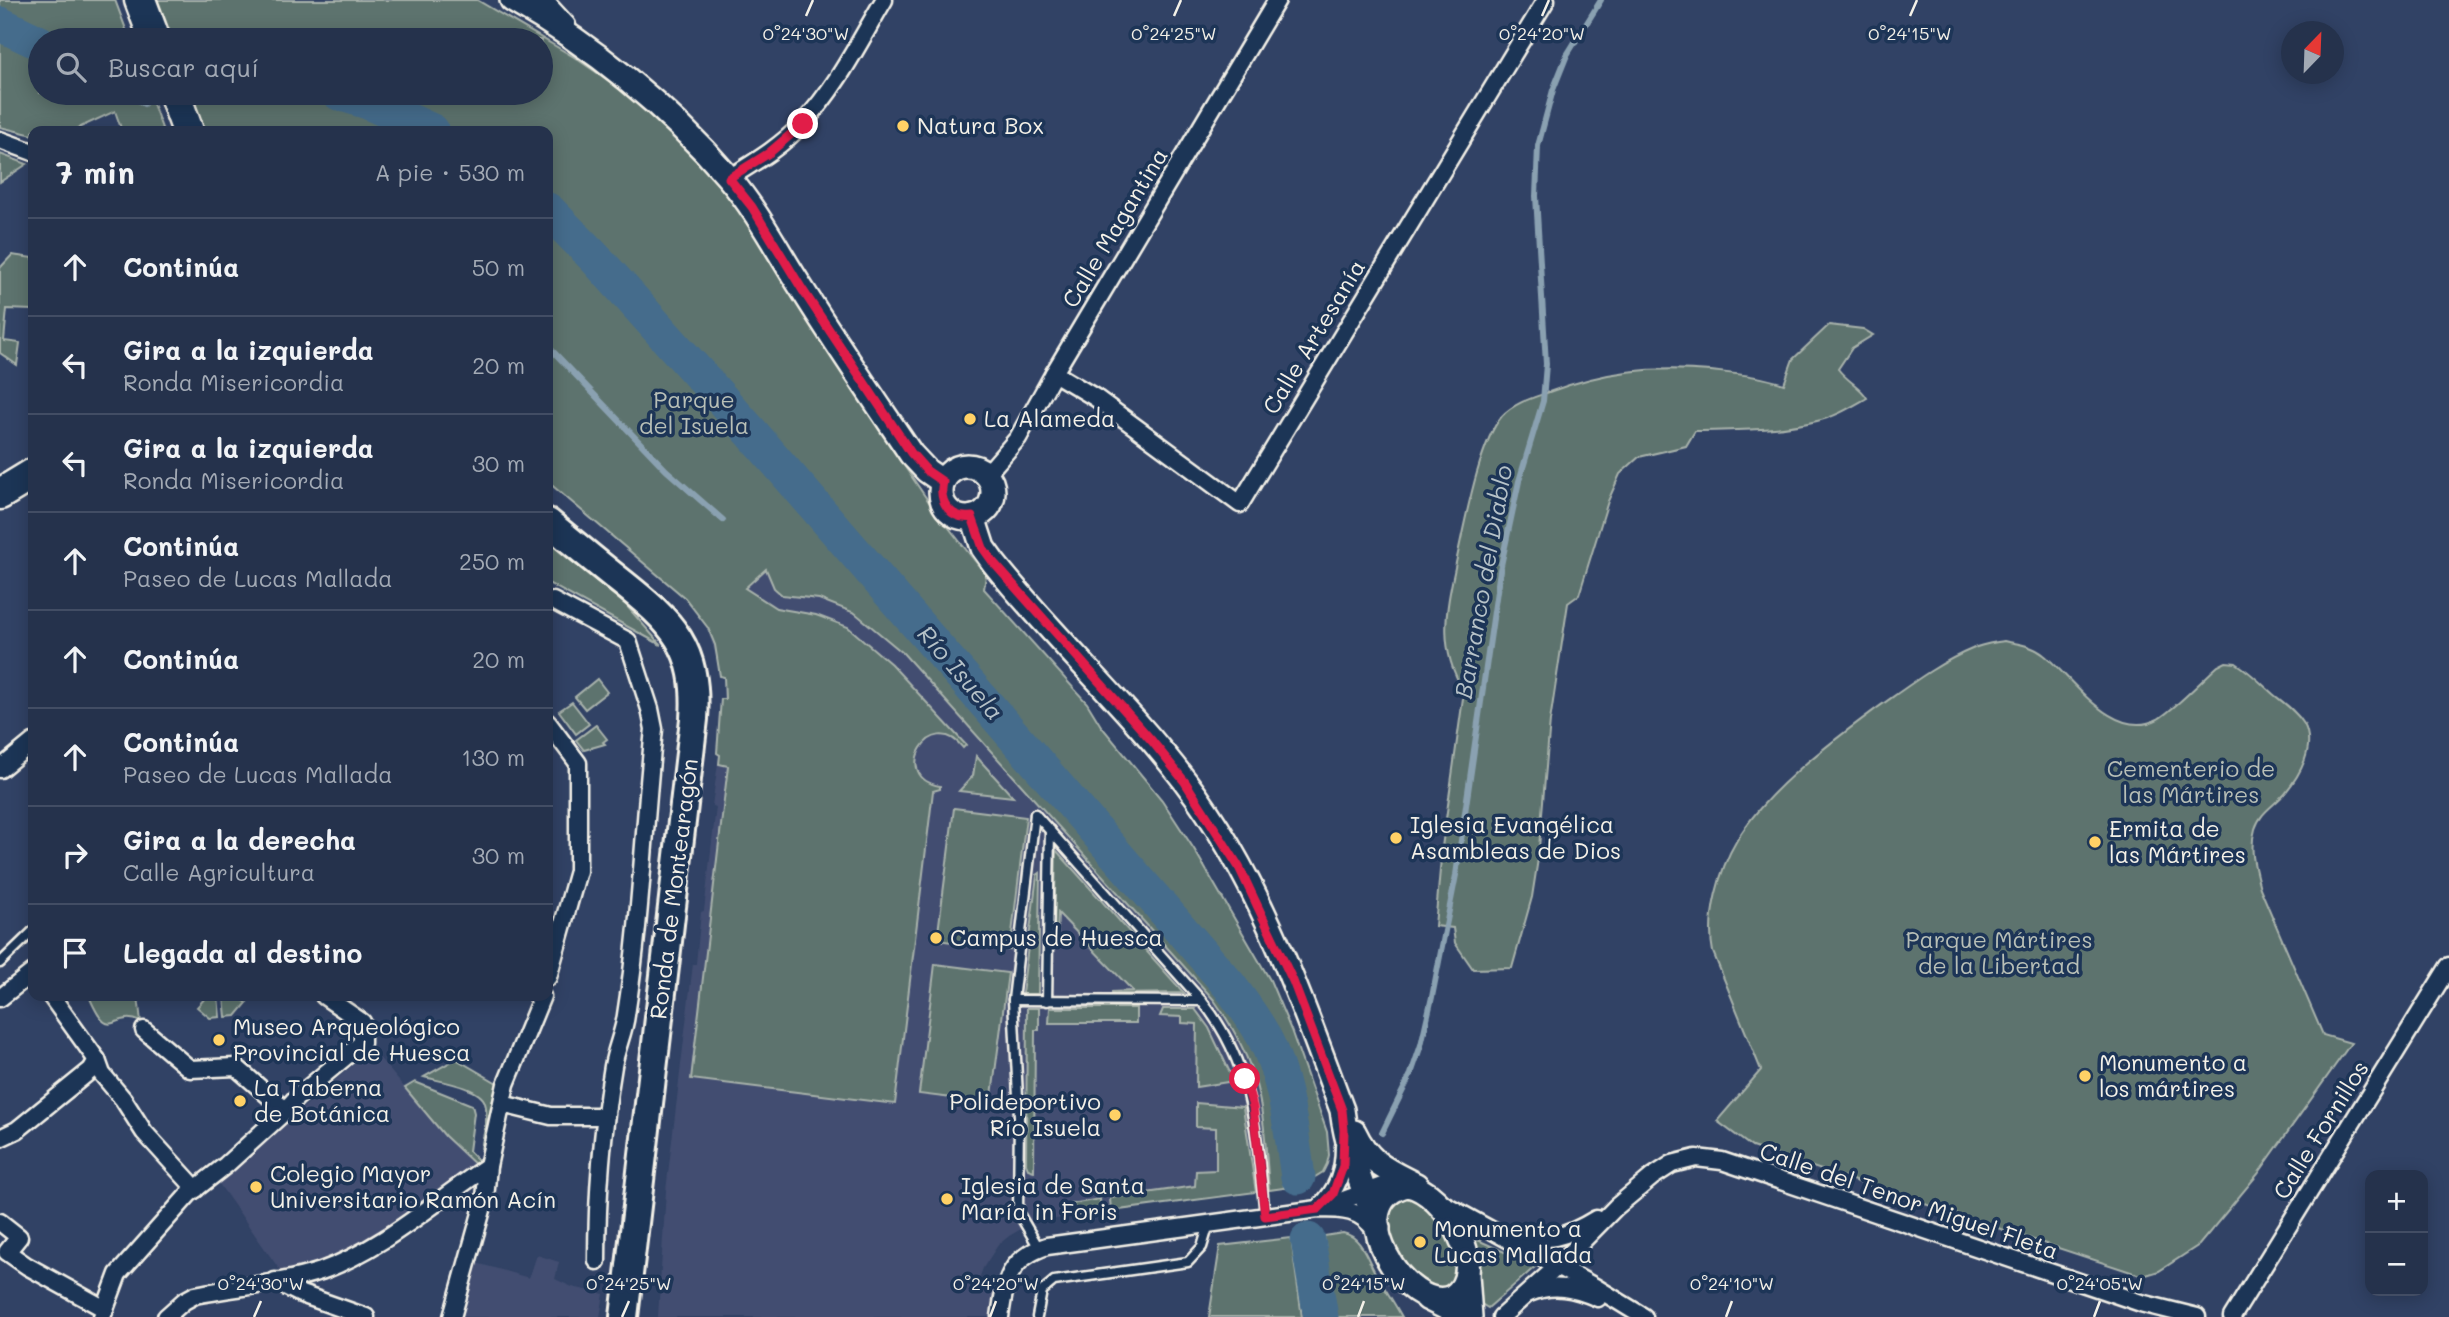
<!DOCTYPE html>
<html lang="es">
<meta charset="utf-8">
<style>
:root{--surface:#25324c;--page:#2d3a53;--text:#f1f3f6;--muted:#a3aab5;--line:#424d64}
body{margin:0;font-family:Mali,sans-serif;background:var(--page);color:var(--text)}
.controls{position:absolute;right:21px;bottom:21px;display:grid;overflow:hidden;border-radius:14px;box-shadow:0 4px 18px #0003}
.controls button{width:63px;height:63px;display:grid;place-items:center;padding:0;border:0;border-bottom:2px solid var(--line);background:var(--surface);color:var(--text);font:35px sans-serif}
.compass{position:absolute;left:2281px;top:21px;width:63px;height:63px;border-radius:50%;background:var(--surface);box-shadow:0 4px 18px #0003;rotate:23deg}
.stop{position:absolute;width:21px;height:21px;margin:-16px;border:5px solid #e11d48;border-radius:50%;background:#fff}
.stop.end{background:#e11d48;border-color:#fff;box-shadow:0 2px 7px #0008}
.list{margin:0;padding:0;list-style:none}
h2{display:flex;justify-content:space-between;align-items:center;height:91px;margin:0;padding:0 28px;font-size:30px}
h2 small{font-size:23px;font-weight:400;color:var(--muted)}
.list li{display:grid;grid-template-columns:46px 1fr auto;gap:21px;align-items:center;box-sizing:border-box;height:98px;padding:0 28px;border-top:2px solid var(--line)}
.list b{display:block;font-size:26px;white-space:nowrap}
.list p{margin:0;font-size:23px;white-space:nowrap;color:var(--muted)}
.list em{font-size:23px;font-style:normal;color:var(--muted)}
.icon{flex:none;width:38px;height:38px;fill:none;stroke:currentColor;stroke-width:2;stroke-linecap:round;stroke-linejoin:round}
.map{position:relative;flex:none;width:2449px;height:1317px;overflow:hidden}
.search{position:absolute;background:var(--surface);box-shadow:0 4px 18px #0003;left:28px;top:28px;width:525px;height:77px;display:flex;align-items:center;gap:18px;box-sizing:border-box;padding:0 24px;border-radius:38px;color:var(--muted);font-size:26px}
.panel{position:absolute;background:var(--surface);box-shadow:0 4px 18px #0003;left:28px;top:126px;width:525px;height:875px;border-radius:14px}
.map>svg:first-child{display:block}
.built{fill:#434e71}
.green{fill:#5d736e;stroke:#a8b2ab;stroke-width:2}
.lines{fill:none;stroke-linecap:round;stroke-linejoin:round}
.stream{stroke:#8aa1b1;stroke-width:6}
.river{stroke:#446c8c;stroke-width:35}
.lane-casing{stroke:#f4f1e8;stroke-width:13}
.street-casing{stroke:#f4f1e8;stroke-width:21}
.secondary-casing{stroke:#f4f1e8;stroke-width:28}
.primary-casing{stroke:#f4f1e8;stroke-width:32}
.highway-casing{stroke:#f4f1e8;stroke-width:35}
.lane{stroke:#1d3557;stroke-width:8}
.street{stroke:#1d3557;stroke-width:16}
.secondary{stroke:#1d3557;stroke-width:23}
.primary{stroke:#1d3557;stroke-width:26}
.highway{stroke:#1d3557;stroke-width:30}
.route{stroke:#e11d48;stroke-width:9}
.ticks{fill:none;stroke:#f4f1e8;stroke-width:2.5}
.poi-dot{fill:#ffd166;stroke:#1d3557;stroke-width:2.5}
.labels{text-anchor:middle;stroke-width:7;stroke-linejoin:round;paint-order:stroke}
.poi-label{font-size:23px;fill:#f4f1e8;stroke:#1d3557;text-anchor:start}
.street-label{font-size:23px;fill:#f4f1e8;stroke:#1d3557}
.park-label{font-size:23px;fill:#b8bfb7;stroke:#1d3557}
.water-label{font-size:24px;font-style:italic;fill:#b6c2c8;stroke:#1d3557}
.ticks-label{font-size:18px;text-anchor:middle;fill:#f4f1e8;stroke:#1d3557;stroke-width:7;stroke-linejoin:round;paint-order:stroke}
</style>
<div class="map">
<svg width="2449" height="1317" viewBox="0 0 2449 1317">
<rect width="100%" height="100%" fill="#314265"/>
<filter id="ink" filterUnits="userSpaceOnUse"><feTurbulence type="fractalNoise" baseFrequency=".0143" numOctaves="2"/><feDisplacementMap in="SourceGraphic" scale="14" xChannelSelector="R" yChannelSelector="G"/><feConvolveMatrix kernelMatrix="1 2 1 2 8 2 1 2 1" color-interpolation-filters="sRGB"/></filter>
<g filter="url(#ink)">
<!-- built -->
<g class="built">
<path d="M818 530 1218 989 1239 1017 1255 1043 1277 1109 1284 1188 1033 1222 1009 1236 998 1245 983 1268 979 1279 994 1289 990 1317H658L666 1191 693 964H696L701 912 704 911 716 807 712 806 719 756 716 754 720 698H723V678H719L718 662 707 628 744 588Z"/>
<path d="M372 1049 445 1136 478 1167 363 1244 305 1267 282 1273 217 1181Z"/>
<path d="M537 1255 559 1262 555 1279 572 1287 604 1294 600 1317H457L473 1262 529 1278Z"/>
</g>
<!-- green -->
<g class="green">
<path d="M0 0H115L130 40H40V93H149L163 131H122L115 111 72 131H33V135L0 127Z"/>
<path d="M151 0H477L574 57 615 85 653 116 689 151 734 203 905 467 931 505 986 575 984 589 1087 703 1101 726 1162 800 1194 849 1270 980 1291 1030 1327 1132 1329 1155 1327 1164 1323 1172 1315 1177H1309L1297 1085 1276 1031 1240 976 838 515 818 530 1218 989C1231 1006 1246 1024 1255 1043 1277 1089 1279 1139 1284 1188L1269 1190C1263 1110 1263 1069 1214 1000L903 653 855 613 819 599 782 595 774 588 766 569 745 588 776 608 816 615 848 627 891 664 966 745 963 748C932 707 889 777 940 786V789L933 791 895 1104 691 1079 728 766 719 764 720 755 717 753 721 699H725L724 677 720 676 715 645 708 628 685 598 548 482V131H199L185 93H541V40H166Z"/>
<path d="M0 154 27 164 0 182Z"/>
<path d="M12 255 33 258V310L7 309 4 341 20 343 17 365 0 353V268Z"/>
<path d="M1829 325 1863 329 1873 335 1852 348 1838 369C1848 382 1861 387 1867 398 1851 407 1835 417 1817 421 1777 431 1735 430 1695 431L1686 446 1639 457 1620 474 1608 501 1579 595 1568 603 1550 721 1538 859 1532 897 1512 968 1473 969 1455 943 1453 928 1435 926 1442 847 1464 691C1436 646 1447 606 1457 558 1465 522 1479 443 1502 416 1514 403 1532 398 1549 392 1605 371 1651 366 1711 371 1736 374 1760 376 1784 384L1793 359Z"/>
<path d="M548 542 626 605 661 645 548 583Z"/>
<path d="M2004 641C2018 644 2032 645 2044 655 2072 677 2113 743 2158 719 2176 708 2201 681 2218 666L2226 662 2236 663C2250 672 2261 683 2273 694 2284 703 2297 712 2304 724 2316 747 2300 775 2285 793 2275 805 2260 812 2255 829 2249 849 2255 869 2260 888L2323 1035 2351 1043 2258 1174 2199 1245 2159 1271 2143 1276 1752 1147 1717 1121 1761 1070 1713 952C1706 918 1719 870 1737 840 1767 789 1830 743 1877 708 1907 687 1938 663 1972 649 1982 644 1993 643 2004 641Z"/>
<path d="M597 679 607 692 585 709 575 697Z"/>
<path d="M572 702 589 724 576 734 559 711Z"/>
<path d="M596 725 607 739 603 742 605 744 584 750 576 740Z"/>
<path d="M976 756 1013 797 959 791 973 776Z"/>
<path d="M954 808 1026 817 1010 950 937 940Z"/>
<path d="M1056 850 1184 993 1112 994V992L1133 991 1058 913 1057 938H1054Z"/>
<path d="M1040 873 1038 994H1022L1037 875Z"/>
<path d="M935 964 1008 973 991 1103 919 1094Z"/>
<path d="M89 996H138L141 1022C112 1008 111 1048 89 996Z"/>
<path d="M207 996H218L220 1017 210 1018 197 1007Z"/>
<path d="M224 996H238L247 1003 236 1016 226 1017Z"/>
<path d="M1027 1008H1039V1030H1035L1034 1171 1028 1169 1026 1164Z"/>
<path d="M1050 1008H1136V1023H1049Z"/>
<path d="M1163 1009H1195L1209 1028 1234 1081 1196 1087 1197 1024 1182 1023V1017L1160 1016Z"/>
<path d="M456 1059 497 1083 481 1149C483 1136 489 1116 485 1103 481 1087 439 1081 424 1077Z"/>
<path d="M415 1082 472 1105 474 1113 469 1151 479 1161 478 1167 445 1136 405 1088Z"/>
<path d="M1196 1103 1243 1107 1256 1192 1111 1211 1110 1198 1195 1186 1196 1171 1216 1170V1128L1196 1127Z"/>
<path d="M1415 1196C1441 1222 1465 1247 1451 1285L1436 1292 1407 1272 1390 1237 1387 1217 1399 1197Z"/>
<path d="M1100 1199 1101 1212 1072 1216 1071 1204Z"/>
<path d="M1343 1233C1364 1237 1368 1264 1379 1279 1387 1292 1395 1304 1402 1317H1335L1324 1236Z"/>
<path d="M1471 1237 1536 1266 1488 1308 1478 1302 1480 1276Z"/>
<path d="M1291 1238 1302 1317H1209L1220 1246Z"/>
</g>
<g class="lines">
<!-- stream -->
<g class="stream">
<path d="M129 93 144 104"/>
<path d="M548 346 666 470 723 520"/>
<path d="M1382 1133 1411 1074 1421 1045 1432 997 1456 875 1500 570 1519 481 1543 401 1546 364 1536 196 1538 146 1553 90 1567 55 1601 0"/>
</g>
<!-- river -->
<g class="river">
<path d="M0 24 40 43"/>
<path d="M339 93 368 102 432 131"/>
<path d="M548 210 597 260 751 432 1229 985C1241 1001 1253 1017 1263 1035 1286 1078 1291 1129 1298 1177"/>
<path d="M1308 1240 1321 1317"/>
</g>
<defs>
<g id="lane">
<path d="M1035 814 1202 1001C1254 1065 1257 1138 1265 1216"/>
<path d="M1035 814 1013 1000 1019 1116 1018 1212 1039 1248"/>
<path d="M0 963 33 931"/>
<path d="M1013 1000 1202 1001"/>
<path d="M1047 1001 1050 830"/>
<path d="M1037 1317 1042 1291 1054 1281 1188 1262 1202 1247 1209 1224"/>
</g>
<g id="street">
<path d="M544 0 567 25"/>
<path d="M0 140 33 152"/>
<path d="M729 178C755 162 782 146 803 123 837 87 859 42 884 0"/>
<path d="M1054 373 1096 398 1240 504 1546 0"/>
<path d="M986 475 1018 438 1054 373 1277 0"/>
<path d="M553 601 628 641 650 709 654 729C644 824 641 920 626 1015 624 1032 616 1048 613 1066 602 1131 597 1196 597 1261"/>
<path d="M548 723 578 763V871L548 977"/>
<path d="M0 769 33 742"/>
<path d="M51 996 97 1060 102 1074 123 1099 144 1132 196 1189"/>
<path d="M0 998 33 972"/>
<path d="M144 1030 190 1069 236 1067 285 1110"/>
<path d="M502 1104 551 1116H605"/>
<path d="M0 1138 17 1130 91 1070 97 1060"/>
<path d="M1442 1203 1595 1287 1644 1317"/>
<path d="M1327 1206 1382 1186 1399 1184"/>
<path d="M1320 1207C1338 1189 1344 1172 1344 1146"/>
<path d="M0 1222 19 1237 7 1252 27 1266 105 1309"/>
<path d="M1512 1237C1547 1242 1565 1238 1596 1219"/>
<path d="M275 1281 301 1294 366 1317"/>
<path d="M1529 1293C1554 1283 1574 1288 1598 1298"/>
<path d="M1425 1301 1449 1313 1472 1317"/>
<path d="M102 1317 118 1274 189 1194 226 1165 281 1115 296 1098 362 1043V1022L324 996"/>
<path d="M166 1317 184 1301 195 1295C236 1287 281 1284 321 1271 383 1249 434 1202 488 1166"/>
<path d="M452 1317 485 1199 488 1166 506 1084 542 996"/>
<path d="M1000 1317C1005 1281 1009 1258 1047 1246L1318 1209C1341 1209 1362 1209 1375 1231"/>
<path d="M1501 1317 1558 1266 1616 1207 1652 1177 1672 1164 1696 1158 1722 1161 2141 1303 2197 1317"/>
<path d="M2232 1317 2449 966"/>
</g>
<g id="secondary">
<path d="M512 0C592 45 669 108 729 178 758 212 778 252 802 289 837 345 874 399 911 454L927 471 943 482"/>
<circle cx="967" cy="492" r="26"/>
<path d="M973 517 983 548 993 562C1053 638 1126 704 1185 781 1259 878 1300 997 1342 1110 1347 1151 1364 1190 1378 1228"/>
<path d="M1354 1132C1369 1164 1387 1170 1416 1185"/>
<path d="M1407 1185C1446 1191 1492 1272 1452 1297 1407 1317 1336 1202 1407 1185Z"/>
<path d="M1467 1275 1470 1317"/>
</g>
<path id="primary" d="M548 522C572 542 595 561 619 580 672 622 699 647 694 719L624 1317"/>
<g id="highway">
<path d="M140 0 155 40"/>
<path d="M174 93 188 131"/>
<path d="M0 494 33 474"/>
</g>
</defs>
<!-- lane casing -->
<use href="#lane" class="lane-casing"/>
<!-- street casing -->
<use href="#street" class="street-casing"/>
<!-- secondary casing -->
<use href="#secondary" class="secondary-casing"/>
<!-- primary casing -->
<use href="#primary" class="primary-casing"/>
<!-- highway casing -->
<use href="#highway" class="highway-casing"/>
<!-- lane -->
<use href="#lane" class="lane"/>
<!-- street -->
<use href="#street" class="street"/>
<!-- secondary -->
<use href="#secondary" class="secondary"/>
<!-- primary -->
<use href="#primary" class="primary"/>
<!-- highway -->
<use href="#highway" class="highway"/>
</g>
</g>
<g class="lines" filter="url(#ink)">
<!-- route -->
<path class="route" d="M803 124 769 153 729 178 752 207 802 289 911 453 927 471 943 482C938 502 951 520 972 517L983 548 993 562 1152 741 1185 782 1239 867 1293 981 1342 1110 1344 1130 1343 1166 1333 1194 1318 1209 1265 1216 1253 1107 1245 1079"/>
</g>
<!-- ticks -->
<path class="ticks" d="M806 16 813 0M1174 16 1181 0M1542 16 1549 0M1910 16 1917 0M254 1317 261 1301M622 1317 629 1301M990 1317 996 1301M1358 1317 1364 1301M1726 1317 1732 1301M2094 1317 2100 1301"/>
<!-- markers -->
<g class="poi-dot">
<circle cx="903" cy="126" r="7"/>
<circle cx="970" cy="419" r="7"/>
<circle cx="1396" cy="838" r="7"/>
<circle cx="2095" cy="842" r="7"/>
<circle cx="936" cy="938" r="7"/>
<circle cx="219" cy="1040" r="7"/>
<circle cx="2085" cy="1076" r="7"/>
<circle cx="240" cy="1101" r="7"/>
<circle cx="1115" cy="1115" r="7"/>
<circle cx="256" cy="1187" r="7"/>
<circle cx="947" cy="1199" r="7"/>
<circle cx="1420" cy="1242" r="7"/>
</g>
<g class="labels">
<!-- poi labels -->
<g class="poi-label">
<text x="917" y="134">Natura Box</text>
<text x="984" y="427">La Alameda</text>
<text x="1410" y="833">Iglesia Evangélica<tspan x="1410" dy="26">Asambleas de Dios</tspan></text>
<text x="2109" y="837">Ermita de<tspan x="2109" dy="26">las Mártires</tspan></text>
<text x="950" y="946">Campus de Huesca</text>
<text x="233" y="1035">Museo Arqueológico<tspan x="233" dy="26">Provincial de Huesca</tspan></text>
<text x="2099" y="1071">Monumento a<tspan x="2099" dy="26">los mártires</tspan></text>
<text x="254" y="1096">La Taberna<tspan x="254" dy="26">de Botánica</tspan></text>
<text x="1101" y="1110" text-anchor="end">Polideportivo<tspan x="1101" dy="26">Río Isuela</tspan></text>
<text x="270" y="1182">Colegio Mayor<tspan x="270" dy="26">Universitario Ramón Acín</tspan></text>
<text x="961" y="1194">Iglesia de Santa<tspan x="961" dy="26">María in Foris</tspan></text>
<text x="1434" y="1237">Monumento a<tspan x="1434" dy="26">Lucas Mallada</tspan></text>
</g>
<!-- street labels -->
<g class="street-label">
<text transform="translate(1115 228) rotate(-59)" y="8">Calle Magantina</text>
<text transform="translate(1314 337) rotate(-59)" y="8">Calle Artesanía</text>
<text transform="translate(674 889) rotate(-83)" y="8">Ronda de Montearagón</text>
<text transform="translate(2321 1130) rotate(-58)" y="8">Calle Fornillos</text>
<text transform="translate(1909 1201) rotate(19)" y="8">Calle del Tenor Miguel Fleta</text>
</g>
<!-- park labels -->
<g class="park-label">
<text x="694" y="408">Parque<tspan x="694" dy="26">del Isuela</tspan></text>
<text x="2191" y="777">Cementerio de<tspan x="2191" dy="26">las Mártires</tspan></text>
<text x="1999" y="948">Parque Mártires<tspan x="1999" dy="26">de la Libertad</tspan></text>
</g>
<!-- water labels -->
<g class="water-label">
<text transform="translate(1484 582) rotate(-80)" y="8">Barranco del Diablo</text>
<text transform="translate(960 673) rotate(49)" y="8">Río Isuela</text>
</g>
</g>
<g class="ticks-label">
<text x="806" y="40">0°24'30"W</text>
<text x="1174" y="40">0°24'25"W</text>
<text x="1542" y="40">0°24'20"W</text>
<text x="1910" y="40">0°24'15"W</text>
<text x="261" y="1290">0°24'30"W</text>
<text x="629" y="1290">0°24'25"W</text>
<text x="996" y="1290">0°24'20"W</text>
<text x="1364" y="1290">0°24'15"W</text>
<text x="1732" y="1290">0°24'10"W</text>
<text x="2100" y="1290">0°24'05"W</text>
</g>
</svg>
<div class="controls">
<button>+</button>
<button>−</button>
</div>
<svg class="compass" viewBox="-18 -18 36 36"><path d="M0-13l5 13h-10z" fill="#e53935"/><path d="M0 13l5-13h-10z" fill="#a3aab5"/></svg>
<div class="stop" style="left:1245px;top:1079px"></div>
<div class="stop end" style="left:803px;top:124px"></div>
<div class="search"><svg class="icon" aria-label="search" viewBox="0 0 24 24"><circle cx="10" cy="10" r="6"/><path d="M15 15l6 6"/></svg>Buscar aquí</div>
<section class="panel">
<h2>7 min<small>A pie · 530 m</small></h2>
<ul class="list">
<li><svg class="icon" aria-label="ahead" viewBox="0 0 24 24"><path d="M12 20V5M6 11l6-6 6 6"/></svg><div><b>Continúa</b></div><em>50 m</em></li>
<li><svg class="icon" aria-label="left" viewBox="0 0 24 24"><path d="M17 20v-9H6M10 6l-5 5 5 5"/></svg><div><b>Gira a la izquierda</b><p>Ronda Misericordia</p></div><em>20 m</em></li>
<li><svg class="icon" aria-label="left" viewBox="0 0 24 24"><path d="M17 20v-9H6M10 6l-5 5 5 5"/></svg><div><b>Gira a la izquierda</b><p>Ronda Misericordia</p></div><em>30 m</em></li>
<li><svg class="icon" aria-label="ahead" viewBox="0 0 24 24"><path d="M12 20V5M6 11l6-6 6 6"/></svg><div><b>Continúa</b><p>Paseo de Lucas Mallada</p></div><em>250 m</em></li>
<li><svg class="icon" aria-label="ahead" viewBox="0 0 24 24"><path d="M12 20V5M6 11l6-6 6 6"/></svg><div><b>Continúa</b></div><em>20 m</em></li>
<li><svg class="icon" aria-label="ahead" viewBox="0 0 24 24"><path d="M12 20V5M6 11l6-6 6 6"/></svg><div><b>Continúa</b><p>Paseo de Lucas Mallada</p></div><em>130 m</em></li>
<li><svg class="icon" aria-label="right" viewBox="0 0 24 24"><path d="M7 20v-9h11M14 6l5 5-5 5"/></svg><div><b>Gira a la derecha</b><p>Calle Agricultura</p></div><em>30 m</em></li>
<li><svg class="icon" aria-label="arrive" viewBox="0 0 24 24"><path d="M6 21V4h12l-3 4 3 4H6"/></svg><div><b>Llegada al destino</b></div></li>
</ul>
</section>
</div>
